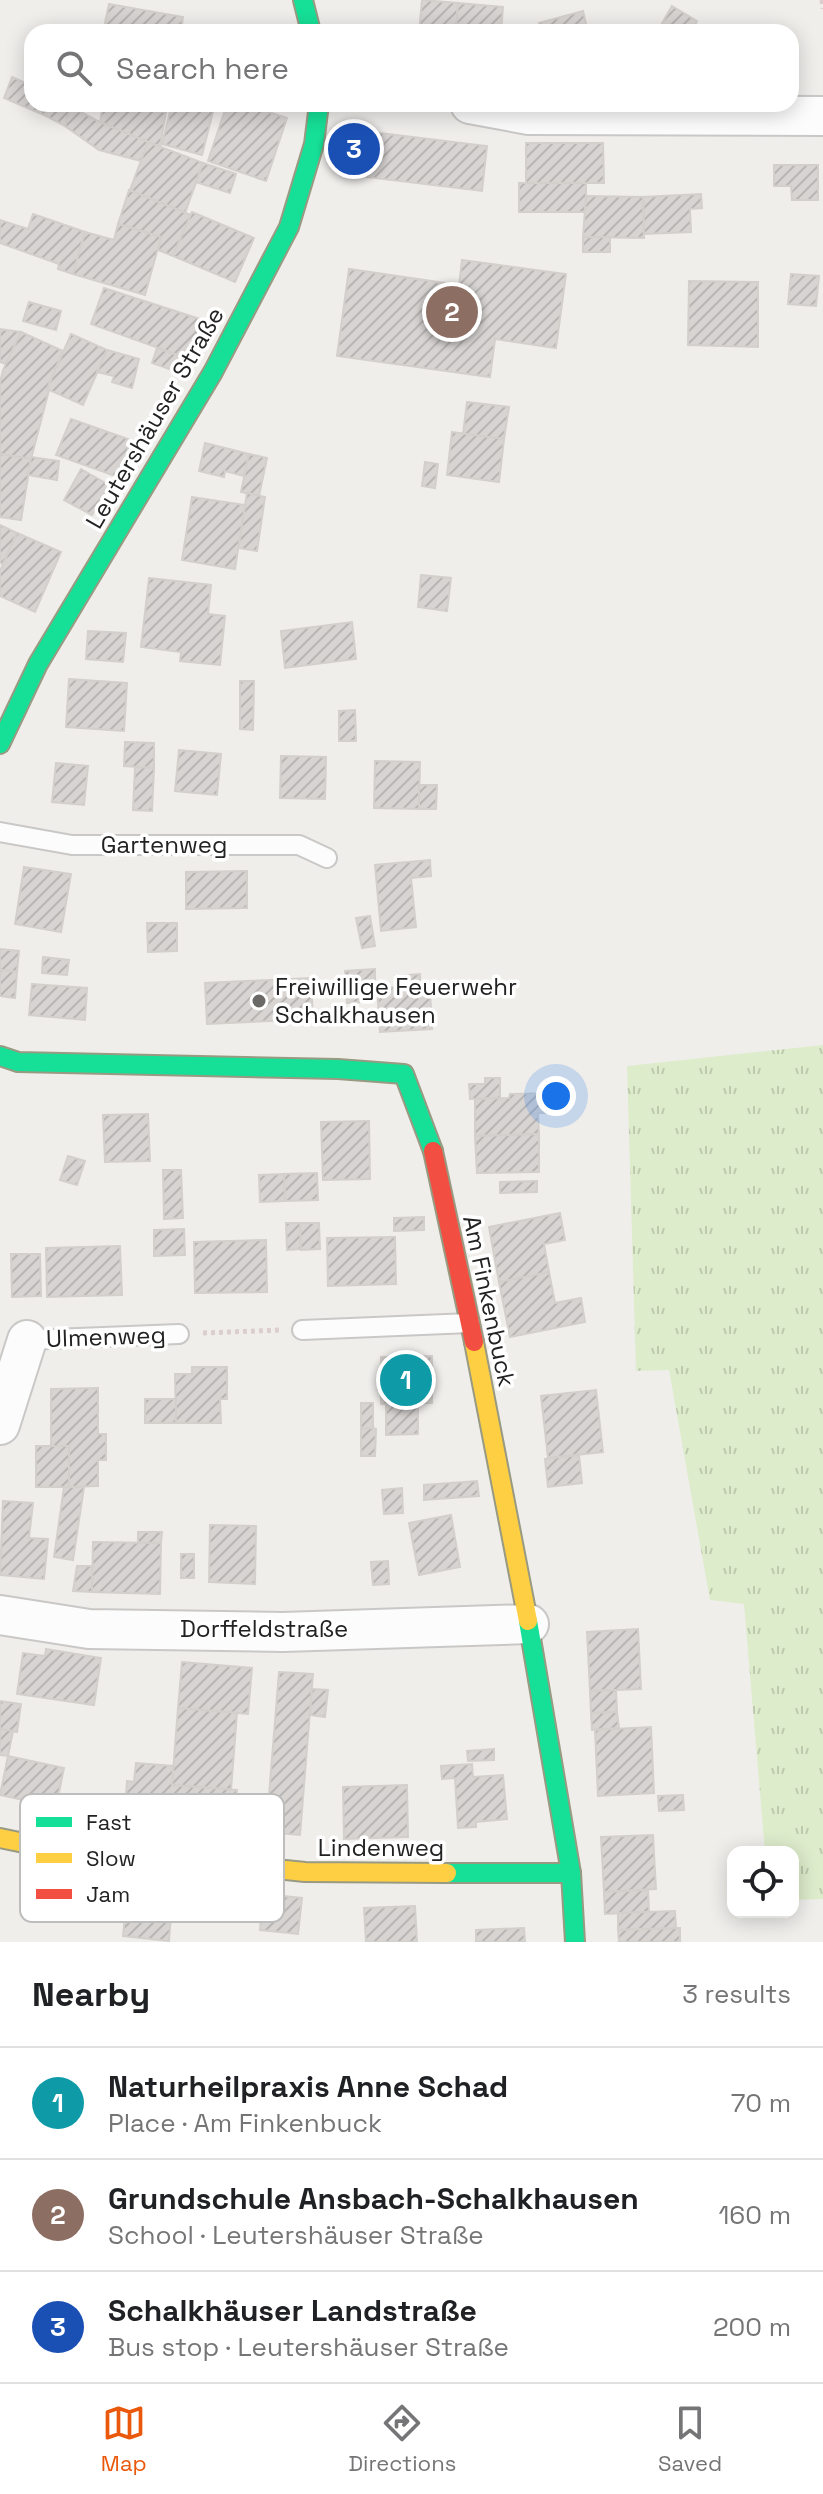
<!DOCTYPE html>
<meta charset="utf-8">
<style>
:root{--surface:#fff;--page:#f2f2f2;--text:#202124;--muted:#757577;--line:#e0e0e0;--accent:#ea580c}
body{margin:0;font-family:"Space Grotesk",sans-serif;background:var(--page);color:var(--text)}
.controls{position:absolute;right:24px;bottom:24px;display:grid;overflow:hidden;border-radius:16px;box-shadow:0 4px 20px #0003}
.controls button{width:72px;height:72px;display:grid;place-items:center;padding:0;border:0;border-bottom:2px solid var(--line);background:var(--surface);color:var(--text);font:40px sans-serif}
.you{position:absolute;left:556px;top:1096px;width:28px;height:28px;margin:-20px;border:6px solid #fff;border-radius:50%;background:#1a73e8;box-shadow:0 0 0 12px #1a73e833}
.badge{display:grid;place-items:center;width:52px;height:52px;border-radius:50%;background:var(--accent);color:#fff;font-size:26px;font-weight:700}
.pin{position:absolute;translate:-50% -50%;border:4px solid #fff;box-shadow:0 2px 8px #0006}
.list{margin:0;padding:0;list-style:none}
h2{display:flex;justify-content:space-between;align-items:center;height:104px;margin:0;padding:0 32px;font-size:34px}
h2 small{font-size:26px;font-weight:400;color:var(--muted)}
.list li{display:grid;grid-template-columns:52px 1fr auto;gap:24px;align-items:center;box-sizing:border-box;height:112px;padding:0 32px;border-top:2px solid var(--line)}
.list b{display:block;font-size:30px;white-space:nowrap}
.list p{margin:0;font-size:26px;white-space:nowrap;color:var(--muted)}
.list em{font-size:26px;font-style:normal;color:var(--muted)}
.icon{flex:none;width:44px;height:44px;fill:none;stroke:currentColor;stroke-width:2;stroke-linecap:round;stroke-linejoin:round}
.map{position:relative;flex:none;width:823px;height:1942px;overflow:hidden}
.search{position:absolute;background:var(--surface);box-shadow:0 4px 20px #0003;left:24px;right:24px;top:24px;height:88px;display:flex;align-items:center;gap:20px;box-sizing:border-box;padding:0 28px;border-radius:24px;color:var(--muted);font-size:30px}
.sheet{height:440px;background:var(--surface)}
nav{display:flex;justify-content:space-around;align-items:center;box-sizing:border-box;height:112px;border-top:2px solid var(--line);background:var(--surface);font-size:22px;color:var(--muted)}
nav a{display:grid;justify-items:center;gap:4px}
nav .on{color:var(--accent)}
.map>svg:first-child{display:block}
.grass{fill:url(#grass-tufts)}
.building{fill:url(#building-hatch);stroke:#d3d0cc;stroke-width:2}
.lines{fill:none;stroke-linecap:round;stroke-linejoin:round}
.lane-casing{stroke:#c9c8c7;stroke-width:22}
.street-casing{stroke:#c9c8c7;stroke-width:42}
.fast-casing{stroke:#999a82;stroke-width:22}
.slow-casing{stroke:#999a82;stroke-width:22}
.jam-casing{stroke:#999a82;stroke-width:22}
.path{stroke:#dccecd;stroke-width:5;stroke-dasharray:4 4;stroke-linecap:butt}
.lane{stroke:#fdfcfc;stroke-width:18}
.street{stroke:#fdfcfc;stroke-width:38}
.fast{stroke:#16e098;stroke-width:18}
.slow{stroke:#ffcf43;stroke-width:18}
.jam{stroke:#f24e42;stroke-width:18}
.poi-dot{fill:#6a6968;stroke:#fff;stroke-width:3}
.labels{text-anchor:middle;stroke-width:7;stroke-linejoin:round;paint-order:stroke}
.street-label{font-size:24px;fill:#222;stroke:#fff}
.poi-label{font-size:24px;fill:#222;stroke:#fff;text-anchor:start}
.key{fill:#fff;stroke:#bdbdbd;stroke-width:2}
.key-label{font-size:22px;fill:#222}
</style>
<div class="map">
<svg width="823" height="1942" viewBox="0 0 823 1942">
<defs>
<pattern id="grass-tufts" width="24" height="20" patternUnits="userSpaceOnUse" patternTransform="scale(2)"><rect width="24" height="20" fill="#ddeccb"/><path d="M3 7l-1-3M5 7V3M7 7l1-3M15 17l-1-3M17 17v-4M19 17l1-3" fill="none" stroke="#bdcaae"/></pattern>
<pattern id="building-hatch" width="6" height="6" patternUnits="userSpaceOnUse" patternTransform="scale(2)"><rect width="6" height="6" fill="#d7d4d2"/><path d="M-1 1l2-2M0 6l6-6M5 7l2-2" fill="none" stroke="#b8b6b4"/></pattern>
</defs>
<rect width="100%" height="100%" fill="#f0eeeb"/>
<!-- grass -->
<path class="grass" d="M823 1045V1899L793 1900V1852H765L744 1604 710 1600 669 1370 636 1371 627 1066Z"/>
<!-- building -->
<g class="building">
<path d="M422 0 458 3 456 32H419Z"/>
<path d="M458 3 503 7 501 32H456Z"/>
<path d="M109 4 183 17 181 32H103Z"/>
<path d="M672 6 697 21 691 32H657Z"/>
<path d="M583 11 588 32H541L539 23Z"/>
<path d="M12 77 32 86V104H51L46 116 4 98Z"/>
<path d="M51 104H66L71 107 65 126 46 116Z"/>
<path d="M103 104H119L166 112 160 147 100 122Z"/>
<path d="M119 104H168L166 112Z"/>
<path d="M172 104H215L202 155 162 144Z"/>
<path d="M227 104H244L287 118 266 181 208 161Z"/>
<path d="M71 107 100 122 148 142 141 161 99 150 65 126Z"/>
<path d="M372 132 487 146 482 191 366 177Z"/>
<path d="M148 142 203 163 185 213 130 190Z"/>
<path d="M526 143H603L604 183H526Z"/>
<path d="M203 163 236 174 230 193 196 182Z"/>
<path d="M774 165H818V200H792L791 186H774Z"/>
<rect x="519" y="183" width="67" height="29"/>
<path d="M129 190 191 215 173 256 158 250 161 237 118 224Z"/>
<path d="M701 194 702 208 690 209 691 232 644 234 643 197Z"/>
<path d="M586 196 643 197 644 238 583 237Z"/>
<path d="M192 212 254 238 235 282 173 256Z"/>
<path d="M33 214 85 232 73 274 58 269 59 264 0 243V220L28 229Z"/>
<path d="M118 224 161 237 145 295 73 274 85 232 114 240Z"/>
<rect x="583" y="237" width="27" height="15"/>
<path d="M462 260 566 274 556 348 495 339 490 377 337 356 349 269 459 285Z"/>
<path d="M791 274 819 276 816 306 788 304Z"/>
<path d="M689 281 758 282V347L688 345Z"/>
<path d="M104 288 206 321 192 360 91 324Z"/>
<path d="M29 302 61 311 56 330 23 321Z"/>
<path d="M0 329 21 332 6 364 0 362Z"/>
<path d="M21 332 63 351 47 389 49 390 31 459 0 454V383L3 370Z"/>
<path d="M71 334 107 350 83 405 47 389Z"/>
<path d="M157 348 192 360 186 375 152 363Z"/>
<path d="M107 350 139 359 132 388 112 382 114 376 97 372Z"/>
<path d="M467 402 509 407 504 439 463 434Z"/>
<path d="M71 419 131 440 118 477 56 455Z"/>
<path d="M452 432 504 439 499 482 447 475Z"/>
<path d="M205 443 249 454 244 476 225 471 224 477 199 471Z"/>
<path d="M0 454 31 459 21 520 0 517Z"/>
<path d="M249 454 267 458 259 496 241 492Z"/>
<path d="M31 457 59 461 57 480 28 475Z"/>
<path d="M425 462 438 464 435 488 422 486Z"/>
<path d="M81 469 109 485 92 515 64 500Z"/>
<path d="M247 493 265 497 257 551 238 548Z"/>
<path d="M192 497 245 505 235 569 182 560Z"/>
<path d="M0 525 17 533 3 564 0 563Z"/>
<path d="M17 533 61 552 35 612 0 596V571Z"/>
<path d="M421 575 451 578 447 611 418 607Z"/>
<path d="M149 578 211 585 208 614 225 616 220 665 180 661 181 652 141 647Z"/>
<path d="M352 622 356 659 285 668 281 631Z"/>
<path d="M88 631 126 633 123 662 86 659Z"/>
<path d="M69 679 127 683 124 731 66 727Z"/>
<path d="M240 681H254L253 730 240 729Z"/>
<path d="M355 710 356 741H339V711Z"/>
<path d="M125 742 154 743V768L124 766Z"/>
<path d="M179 750 221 754 217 795 175 791Z"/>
<path d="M281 756 326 757 325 799 280 798Z"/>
<path d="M375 761 420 762 419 809 374 808Z"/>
<path d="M56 763 88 766 84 805 52 802Z"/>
<path d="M135 767 154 768 152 811 133 810Z"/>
<path d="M419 785H437L436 809H419Z"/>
<path d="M430 860 431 876 411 878 416 927 381 931 375 865Z"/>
<path d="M24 867 71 874 61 932 15 924Z"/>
<path d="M247 871V908L186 909V872Z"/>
<path d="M370 916 375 946 362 948 356 918Z"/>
<path d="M147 923H177V951L148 952Z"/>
<path d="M0 949 19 951 17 972 0 970Z"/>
<path d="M43 957 69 960 67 975 42 973Z"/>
<path d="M375 969V981L363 982 364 1002 347 1003 345 971Z"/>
<path d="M0 970 17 972 15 998 0 996Z"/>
<path d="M420 974V991L430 990 432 1029 380 1032 377 988 396 987 395 976Z"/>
<path d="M311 978 313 1019 207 1024 205 983Z"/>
<path d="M32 984 87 988 85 1020 29 1015Z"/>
<path d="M485 1078H500V1098L470 1099 469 1084H485Z"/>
<path d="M556 1093 557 1113H538L539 1134 475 1136V1099L509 1098 510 1094Z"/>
<path d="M148 1114 150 1161 105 1162 103 1115Z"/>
<path d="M369 1121 370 1179 323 1180 321 1122Z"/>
<path d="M539 1134V1172L477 1173 475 1136Z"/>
<path d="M68 1156 85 1161 77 1185 60 1180Z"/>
<path d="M163 1170H181L183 1218 164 1219Z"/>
<path d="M317 1173 318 1200 285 1201 284 1174Z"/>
<path d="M284 1174 285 1201 260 1202 259 1175Z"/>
<path d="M537 1181V1192L500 1193V1182Z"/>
<path d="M560 1213 565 1240 544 1244 549 1272 499 1282 489 1227Z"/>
<path d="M424 1217V1230L394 1231V1218Z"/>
<path d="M286 1223H300L301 1249 287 1250Z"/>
<path d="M300 1223H319L320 1249 301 1250Z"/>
<path d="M184 1229 185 1255 154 1256V1230Z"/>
<path d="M395 1237 396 1284 328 1286 327 1238Z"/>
<path d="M266 1240 267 1292 195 1293 194 1242Z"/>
<path d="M120 1246 122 1295 47 1297 46 1248Z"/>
<path d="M11 1254H40L41 1296 12 1297Z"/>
<path d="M549 1272 555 1303 581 1298 585 1322 510 1337 499 1282Z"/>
<path d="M432 1356V1403L381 1404V1357Z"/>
<path d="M192 1367H227V1399H220L221 1423H176L175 1374H192Z"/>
<path d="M98 1388V1434H106V1460H98V1486L69 1487V1446H51V1389Z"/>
<path d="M596 1390 603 1452 548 1458 541 1396Z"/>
<rect x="145" y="1399" width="31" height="24"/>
<path d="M361 1403H373V1428L361 1429Z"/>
<path d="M418 1403V1434L386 1435V1404Z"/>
<path d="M373 1428 376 1429 375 1456H361V1429Z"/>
<rect x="36" y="1446" width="33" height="41"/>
<path d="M579 1455 582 1483 548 1487 545 1459Z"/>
<path d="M477 1481 479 1496 424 1500V1485Z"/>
<path d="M64 1487H84L73 1560 54 1557Z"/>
<path d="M402 1488 403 1513 384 1514 382 1490Z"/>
<path d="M3 1501 33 1503 29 1538 48 1539 44 1579 0 1575Z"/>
<path d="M451 1515 460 1567 419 1575 409 1523Z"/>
<path d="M210 1525 256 1526 255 1584 209 1582Z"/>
<path d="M138 1532H162L161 1543H138Z"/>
<path d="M93 1542 161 1543 160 1594 92 1592Z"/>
<rect x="181" y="1554" width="13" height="24"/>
<path d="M388 1561 389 1584 373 1585 371 1562Z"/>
<path d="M77 1566H92V1592L73 1591Z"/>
<path d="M638 1629 641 1689 590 1691 587 1632Z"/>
<path d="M46 1649 101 1658 94 1705 17 1694 23 1653 45 1656Z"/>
<path d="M182 1662 252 1668 248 1714 178 1708Z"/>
<path d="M279 1672 313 1674 300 1835 266 1832Z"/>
<path d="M312 1689 328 1690 325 1717 310 1715Z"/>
<path d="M616 1690 617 1712 591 1713 590 1691Z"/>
<path d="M0 1701 21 1704 17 1732 0 1729Z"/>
<path d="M178 1708 237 1713 231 1790 172 1785Z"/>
<path d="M617 1712 619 1728 592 1730 591 1713Z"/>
<path d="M651 1727 654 1793 598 1796 595 1730Z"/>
<path d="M0 1729 13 1731 8 1756 0 1755Z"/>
<path d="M494 1749V1760L468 1761 467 1751Z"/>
<path d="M8 1756 64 1768 56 1807 0 1795Z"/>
<path d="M136 1763 173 1766 172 1785 237 1790 233 1832 124 1824 127 1781 134 1782Z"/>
<path d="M472 1764 473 1777 503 1775 507 1819 476 1822V1827L458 1828 455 1778 442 1779 441 1766Z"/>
<path d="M407 1785 408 1837 344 1839 343 1787Z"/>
<path d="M683 1795 684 1810 659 1811 658 1796Z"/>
<path d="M653 1835 656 1889 604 1892 601 1837Z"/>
<path d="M128 1884 173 1888 169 1941 123 1936Z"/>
<path d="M648 1890 649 1912 605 1914 604 1892Z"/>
<path d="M263 1894 302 1898 298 1934 260 1930Z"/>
<path d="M415 1906 417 1942H366L364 1908Z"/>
<path d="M675 1911 676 1928 618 1930V1913Z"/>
<path d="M524 1928 525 1942H476V1930Z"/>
<path d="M680 1928V1942H619L618 1930Z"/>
</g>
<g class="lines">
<defs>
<g id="lane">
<path d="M0 832 72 845H299L327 858"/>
<path d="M302 1330 470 1323"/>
<path d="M27 1340 179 1334"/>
</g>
<g id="street">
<path d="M470 104 529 115 823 116"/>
<path d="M0 1425 27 1340"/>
<path d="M0 1615 89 1629 283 1632 529 1624"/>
</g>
<g id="fast">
<path d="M303 0 311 32"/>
<path d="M0 744 38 664 213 372 289 227 314 144 319 104"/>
<path d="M0 1056 18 1062 338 1069 404 1074 433 1151"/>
<path d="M528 1621 571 1873 575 1942"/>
<path d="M447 1873H571"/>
</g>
<g id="slow">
<path d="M474 1342 528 1621"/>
<path d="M0 1838 24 1843 305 1872 447 1873"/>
</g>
<path id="jam" d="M433 1151 474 1342"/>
</defs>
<!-- lane casing -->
<use href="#lane" class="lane-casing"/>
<!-- street casing -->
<use href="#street" class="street-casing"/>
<!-- fast casing -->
<use href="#fast" class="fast-casing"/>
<!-- slow casing -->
<use href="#slow" class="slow-casing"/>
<!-- jam casing -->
<use href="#jam" class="jam-casing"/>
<!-- path -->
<g class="path">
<path d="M822 0 823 9"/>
<path d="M203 1333 281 1330"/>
</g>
<!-- lane -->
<use href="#lane" class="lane"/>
<!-- street -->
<use href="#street" class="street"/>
<!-- fast -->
<use href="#fast" class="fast"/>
<!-- slow -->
<use href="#slow" class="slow"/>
<!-- jam -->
<use href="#jam" class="jam"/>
</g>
<!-- markers -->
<circle class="poi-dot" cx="259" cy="1001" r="8"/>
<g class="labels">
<!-- street labels -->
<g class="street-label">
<text transform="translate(155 418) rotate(-60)" y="8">Leutershäuser Straße</text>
<text x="164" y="853">Gartenweg</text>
<text transform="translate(489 1301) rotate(78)" y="8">Am Finkenbuck</text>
<text transform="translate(106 1337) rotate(-2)" y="8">Ulmenweg</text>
<text x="264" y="1637">Dorffeldstraße</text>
<text x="381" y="1856">Lindenweg</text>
</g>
<!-- poi labels -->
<g class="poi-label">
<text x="275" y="995">Freiwillige Feuerwehr<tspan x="275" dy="28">Schalkhausen</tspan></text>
</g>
</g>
<!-- legend -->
<rect x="20" y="1794" width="264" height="128" rx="12" class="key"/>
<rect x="36" y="1817" width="36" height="10" fill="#16e098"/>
<rect x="36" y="1853" width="36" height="10" fill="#ffcf43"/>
<rect x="36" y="1889" width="36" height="10" fill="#f24e42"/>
<g class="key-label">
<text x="86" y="1830">Fast</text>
<text x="86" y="1866">Slow</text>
<text x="86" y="1902">Jam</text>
</g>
</svg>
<div class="controls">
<button><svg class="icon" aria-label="locate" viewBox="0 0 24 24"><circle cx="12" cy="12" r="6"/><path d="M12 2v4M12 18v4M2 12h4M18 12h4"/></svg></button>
</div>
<div class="you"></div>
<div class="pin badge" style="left:406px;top:1380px;background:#0f9aa8">1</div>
<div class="pin badge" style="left:452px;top:312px;background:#8d6e63">2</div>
<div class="pin badge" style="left:354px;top:149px;background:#1a4fb4">3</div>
<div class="search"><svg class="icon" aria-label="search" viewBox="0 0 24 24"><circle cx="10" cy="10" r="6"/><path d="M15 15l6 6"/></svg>Search here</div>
</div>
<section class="sheet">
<h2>Nearby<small>3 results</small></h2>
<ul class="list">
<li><span class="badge" style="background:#0f9aa8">1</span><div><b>Naturheilpraxis Anne Schad</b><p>Place · Am Finkenbuck</p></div><em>70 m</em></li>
<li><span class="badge" style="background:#8d6e63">2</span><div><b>Grundschule Ansbach-Schalkhausen</b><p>School · Leutershäuser Straße</p></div><em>160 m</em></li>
<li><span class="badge" style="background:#1a4fb4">3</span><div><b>Schalkhäuser Landstraße</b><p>Bus stop · Leutershäuser Straße</p></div><em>200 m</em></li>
</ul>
</section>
<nav>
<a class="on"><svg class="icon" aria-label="map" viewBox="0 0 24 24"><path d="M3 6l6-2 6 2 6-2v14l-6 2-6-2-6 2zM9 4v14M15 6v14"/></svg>Map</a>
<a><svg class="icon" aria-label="directions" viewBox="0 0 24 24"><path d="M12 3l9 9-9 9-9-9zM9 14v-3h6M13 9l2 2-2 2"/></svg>Directions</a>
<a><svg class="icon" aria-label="saved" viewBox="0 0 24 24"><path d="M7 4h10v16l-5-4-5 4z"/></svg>Saved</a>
</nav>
